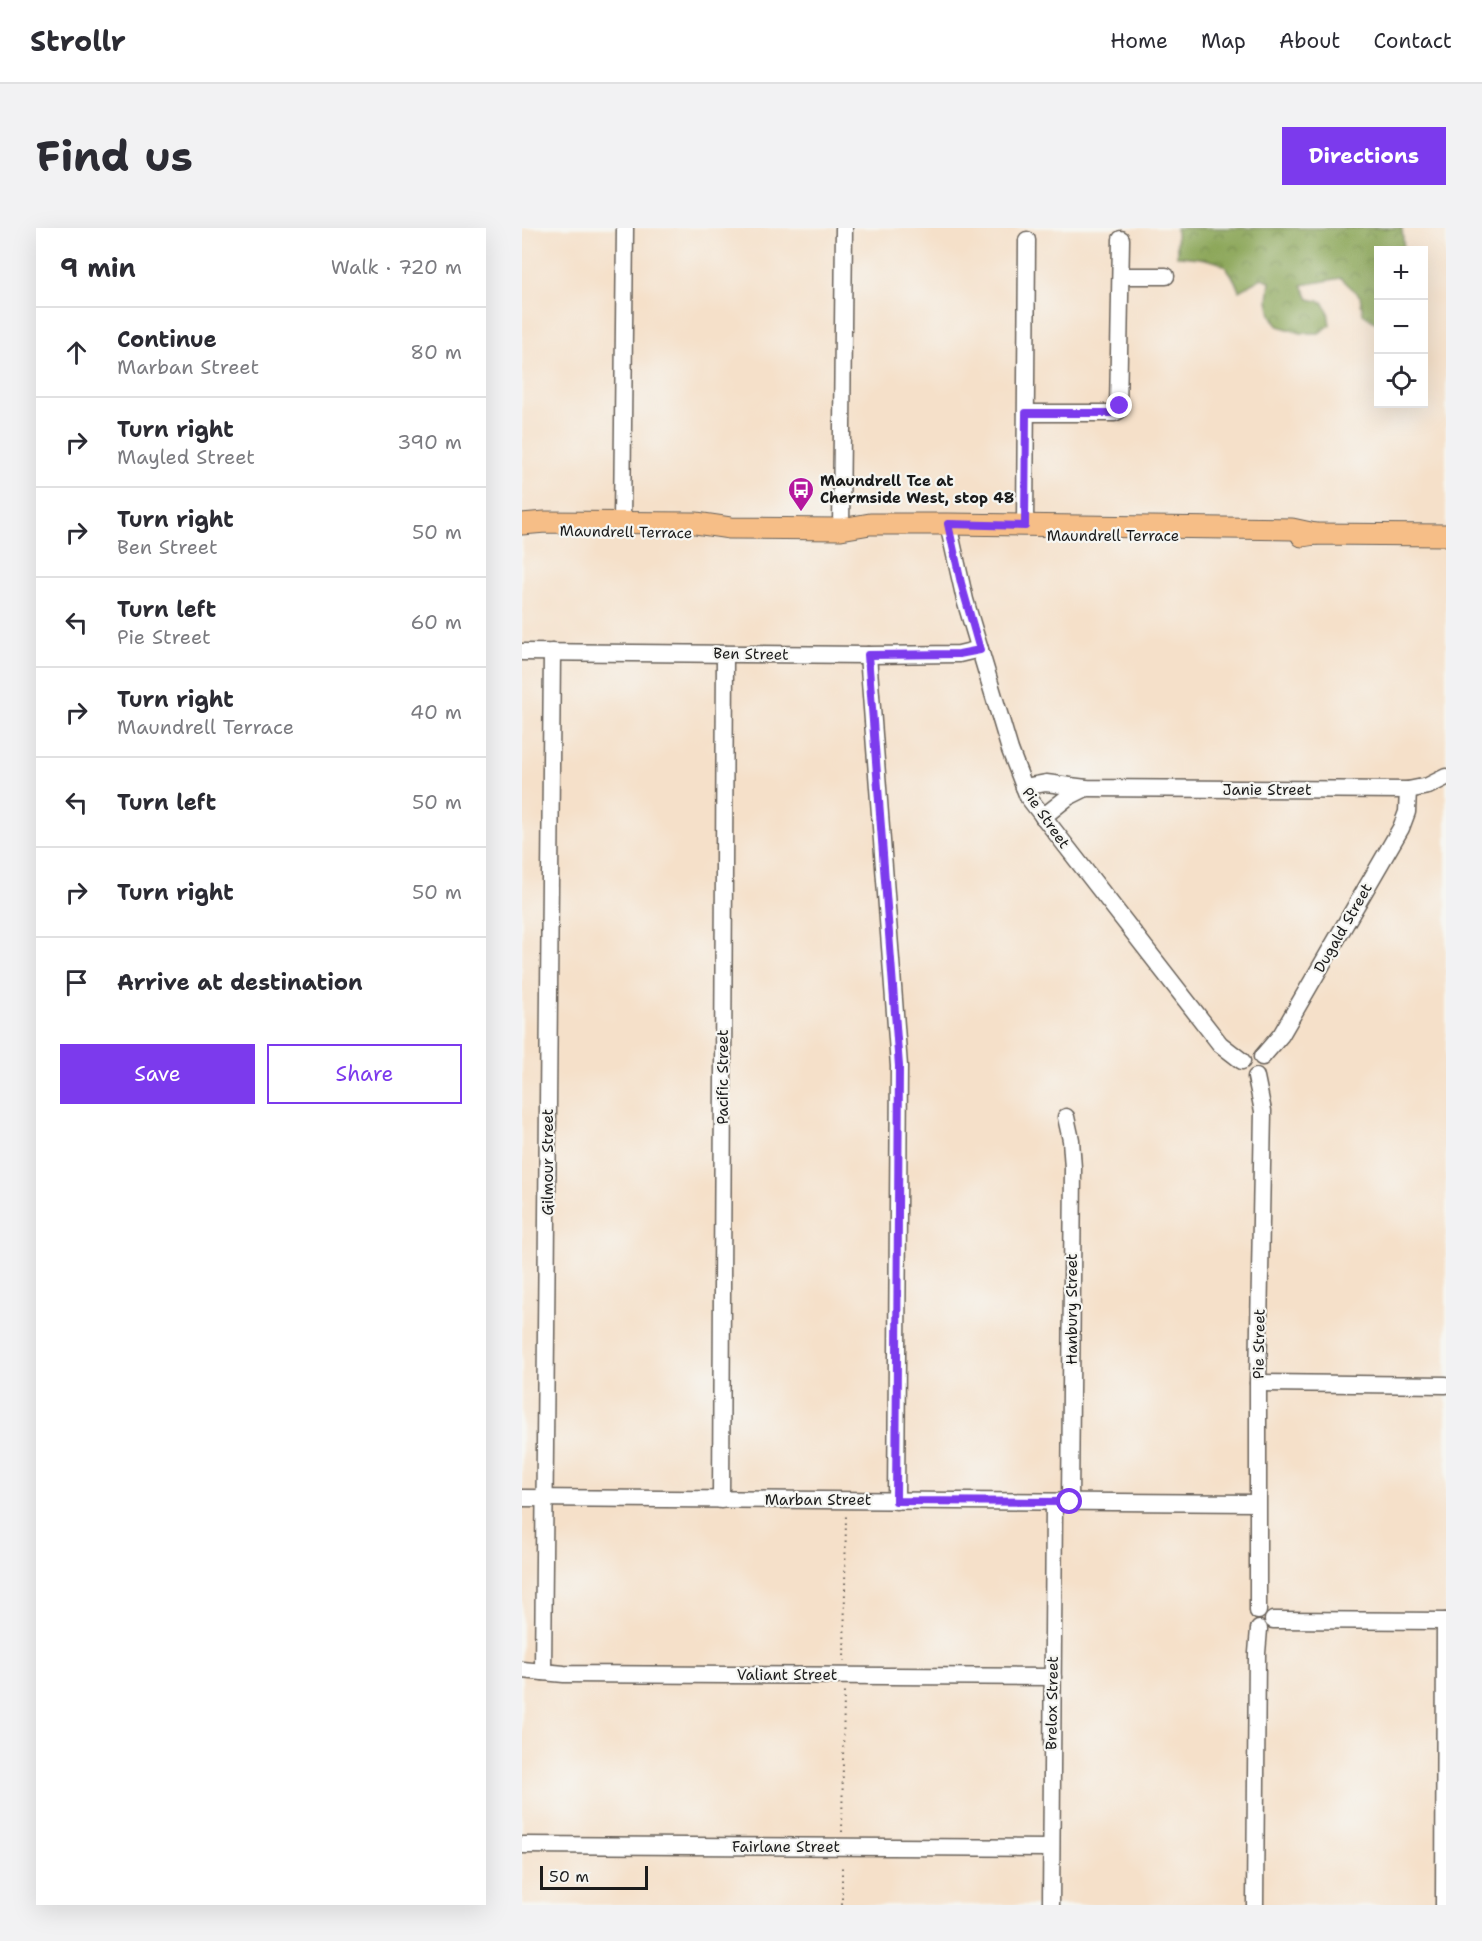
<!DOCTYPE html>
<meta charset="utf-8">
<style>
:root{--surface:#fff;--page:#f2f2f3;--text:#2b2b33;--muted:#7c7c81;--line:#e1e1e2;--accent:#7c3aed}
body{margin:0;font-family:"Shantell Sans",sans-serif;background:var(--page);color:var(--text)}
.controls{position:absolute;right:18px;top:18px;display:grid;overflow:hidden;border-radius:0px;box-shadow:0 6px 24px #0002}
.controls button{width:54px;height:54px;display:grid;place-items:center;padding:0;border:0;border-bottom:2px solid var(--line);background:var(--surface);color:var(--text);font:30px sans-serif}
.scale{position:absolute;left:18px;bottom:15px;width:108px;box-sizing:border-box;padding-left:6px;border:3px solid #1c1c1c;border-top:0;font-size:16px;line-height:21px;white-space:nowrap;color:#1c1c1c;-webkit-text-stroke:4px #f6f6f2;paint-order:stroke}
.stop{position:absolute;width:18px;height:18px;margin:-14px;border:4px solid #7c3aed;border-radius:50%;background:#fff}
.stop.end{background:#7c3aed;border-color:#fff;box-shadow:0 2px 6px #0008}
.list{margin:0;padding:0;list-style:none}
h2{display:flex;justify-content:space-between;align-items:center;height:78px;margin:0;padding:0 24px;font-size:26px}
h2 small{font-size:20px;font-weight:400;color:var(--muted)}
.list li{display:grid;grid-template-columns:39px 1fr auto;gap:18px;align-items:center;box-sizing:border-box;height:90px;padding:0 24px;border-top:2px solid var(--line)}
.list b{display:block;font-size:22px;white-space:nowrap}
.list p{margin:0;font-size:20px;white-space:nowrap;color:var(--muted)}
.list em{font-size:20px;font-style:normal;color:var(--muted)}
.actions{display:flex;gap:12px;padding:18px 24px}
.actions a{flex:1;padding:14px 0;border:2px solid var(--accent);border-radius:0px;text-align:center;font-size:21px;color:var(--accent)}
.actions .main{background:var(--accent);color:#fff}
.icon{flex:none;width:33px;height:33px;fill:none;stroke:currentColor;stroke-width:2;stroke-linecap:round;stroke-linejoin:round}
.map{position:relative;flex:none;width:924px;height:1677px;overflow:hidden;border-radius:0px}
header{display:flex;align-items:center;gap:36px;box-sizing:border-box;height:84px;padding:0 30px;background:var(--surface);border-bottom:2px solid var(--line)}
header strong{font-size:28px}
nav{display:flex;gap:33px;margin-inline-start:auto;font-size:21px}
.intro{display:flex;align-items:center;justify-content:space-between;box-sizing:border-box;height:144px;padding:0 36px}
h1{margin:0;font-size:42px}
.button{padding:15px 27px;border-radius:0px;background:var(--accent);color:#fff;font-size:21px;font-weight:700}
main{display:flex;gap:36px;padding:0 36px}
aside{flex:1;background:var(--surface);border-radius:0px;box-shadow:0 6px 24px #0002}
.map>svg:first-child{display:block}
.forest{fill:url(#forest-crowns);stroke:#53603a;stroke-width:1.5}
.lines{fill:none;stroke-linecap:round;stroke-linejoin:round}
.minor-casing{stroke:#686159;stroke-width:19}
.major-casing{stroke:#686159;stroke-width:23}
.path{stroke:#686159;stroke-width:2;stroke-dasharray:1.5 4.5;stroke-linecap:butt}
.minor{stroke:#fff;stroke-width:16}
.major{stroke:#f6be87;stroke-width:21}
.route{stroke:#7c3aed;stroke-width:8}
.labels{text-anchor:middle;stroke-width:4.5;stroke-linejoin:round;paint-order:stroke}
.poi-label{font-size:15px;font-weight:bold;fill:#1c1c1c;stroke:#f6f6f2;text-anchor:start}
.street-label{font-size:15px;fill:#1c1c1c;stroke:#f6f6f2}
</style>
<header>
<strong>Strollr</strong>
<nav><a>Home</a><a>Map</a><a>About</a><a>Contact</a></nav>
</header>
<div class="intro"><h1>Find us</h1><a class="button">Directions</a></div>
<main>
<aside>
<h2>9 min<small>Walk · 720 m</small></h2>
<ul class="list">
<li><svg class="icon" aria-label="ahead" viewBox="0 0 24 24"><path d="M12 20V5M6 11l6-6 6 6"/></svg><div><b>Continue</b><p>Marban Street</p></div><em>80 m</em></li>
<li><svg class="icon" aria-label="right" viewBox="0 0 24 24"><path d="M7 20v-9h11M14 6l5 5-5 5"/></svg><div><b>Turn right</b><p>Mayled Street</p></div><em>390 m</em></li>
<li><svg class="icon" aria-label="right" viewBox="0 0 24 24"><path d="M7 20v-9h11M14 6l5 5-5 5"/></svg><div><b>Turn right</b><p>Ben Street</p></div><em>50 m</em></li>
<li><svg class="icon" aria-label="left" viewBox="0 0 24 24"><path d="M17 20v-9H6M10 6l-5 5 5 5"/></svg><div><b>Turn left</b><p>Pie Street</p></div><em>60 m</em></li>
<li><svg class="icon" aria-label="right" viewBox="0 0 24 24"><path d="M7 20v-9h11M14 6l5 5-5 5"/></svg><div><b>Turn right</b><p>Maundrell Terrace</p></div><em>40 m</em></li>
<li><svg class="icon" aria-label="left" viewBox="0 0 24 24"><path d="M17 20v-9H6M10 6l-5 5 5 5"/></svg><div><b>Turn left</b></div><em>50 m</em></li>
<li><svg class="icon" aria-label="right" viewBox="0 0 24 24"><path d="M7 20v-9h11M14 6l5 5-5 5"/></svg><div><b>Turn right</b></div><em>50 m</em></li>
<li><svg class="icon" aria-label="arrive" viewBox="0 0 24 24"><path d="M6 21V4h12l-3 4 3 4H6"/></svg><div><b>Arrive at destination</b></div></li>
</ul>
<div class="actions"><a class="main">Save</a><a>Share</a></div>
</aside>
<div class="map">
<svg width="924" height="1677" viewBox="0 0 924 1677">
<defs>
<pattern id="forest-crowns" width="20" height="18" patternUnits="userSpaceOnUse" patternTransform="scale(1.5)"><rect width="20" height="18" fill="#8aa557"/><path d="M2 6a3 3 0 1 1 6 0M12 15a3 3 0 1 1 6 0" fill="none" stroke="#708647"/></pattern>
</defs>
<rect width="100%" height="100%" fill="#f6f6f2"/>
<filter id="ink" filterUnits="userSpaceOnUse"><feTurbulence type="fractalNoise" baseFrequency=".0167" numOctaves="2"/><feDisplacementMap in="SourceGraphic" scale="12" xChannelSelector="R" yChannelSelector="G"/><feConvolveMatrix kernelMatrix="1 2 1 2 8 2 1 2 1" color-interpolation-filters="sRGB"/></filter>
<filter id="wash" filterUnits="userSpaceOnUse"><feTurbulence type="fractalNoise" baseFrequency=".008" numOctaves="4" result="noise"/><feDisplacementMap in="SourceGraphic" scale="24" xChannelSelector="R" yChannelSelector="G"/><feGaussianBlur stdDeviation="1.35" result="paint"/><feColorMatrix in="noise" values="0 0 0 0 0 0 0 0 0 0 0 0 0 0 0 0 0 1.4 0 .05"/><feComposite in="paint" operator="in"/></filter>
<g filter="url(#wash)">
<rect width="100%" height="100%" fill="#f5e0c9"/>
<!-- forest -->
<path class="forest" d="M654 0H880L882 22H856V96L841 86 838 68 819 50 780 57 787 71 801 74 806 83 808 97 797 105H779L756 98 749 87 746 73 748 53 740 50 717 63C714 55 710 44 702 38 693 30 667 29 655 28Z"/>
</g>
<g filter="url(#ink)">
<g class="lines">
<defs>
<g id="minor">
<path d="M599 48H644"/>
<path d="M504 185H592L596 183 599 11"/>
<path d="M100 295 103 0"/>
<path d="M426 296 443 372 488 522 506 569 698 816 720 833"/>
<path d="M503 298 505 12"/>
<path d="M319 301 322 0"/>
<path d="M0 424 346 427 437 426 458 421"/>
<path d="M346 427 377 838 374 1273"/>
<path d="M502 559 524 555 564 560 886 562 906 558 924 549"/>
<path d="M521 589 546 569 564 560"/>
<path d="M740 829 759 807 879 600 885 584 886 562"/>
<path d="M734 849 741 883 736 1155V1383"/>
<path d="M544 889 549 912 551 940 548 1274"/>
<path d="M736 1155 924 1157"/>
<path d="M0 1270 735 1275"/>
<path d="M199 1272 203 426"/>
<path d="M751 1392 924 1393"/>
<path d="M0 1442 42 1446 531 1449"/>
<path d="M21 1444 30 424"/>
<path d="M0 1617 529 1620"/>
<path d="M529 1677 532 1274"/>
<path d="M733 1677 735 1425 737 1401"/>
<path d="M922 1677 923 1393"/>
</g>
<g id="major">
<path d="M0 296 23 294 174 295 208 300 319 301 348 296H426L770 301 793 306"/>
<path d="M780 308 793 306 924 307"/>
</g>
</defs>
<!-- minor casing -->
<use href="#minor" class="minor-casing"/>
<!-- major casing -->
<use href="#major" class="major-casing"/>
<!-- path -->
<g class="path">
<path d="M322 1434 324 1286"/>
<path d="M320 1604 322 1463"/>
<path d="M320 1677V1635"/>
</g>
<!-- minor -->
<use href="#minor" class="minor"/>
<!-- major -->
<use href="#major" class="major"/>
</g>
</g>
<g class="lines" filter="url(#ink)">
<!-- route -->
<path class="route" d="M548 1274 374 1273 377 838 346 427 437 426 458 422 439 355 426 296 503 298 504 185H592L596 183 598 178"/>
</g>
<!-- icons -->
<defs>
<symbol id="bus-pin" viewBox="-11 -11 22 30"><path d="M0 17L-7.5 6A9.5 9.5 0 1 1 7.5 6Z" fill="#b5179e" stroke="#f6f6f2"/><path d="M-5-6H5V4H4V6H2V4H-2V6H-4V4H-5ZM-3.5-4V0h7V-4ZM-3.5 1.2v1.5H-2V1.2ZM2 1.2v1.5H3.5V1.2Z" fill="#fff"/></symbol>
</defs>
<g fill-rule="evenodd">
<use href="#bus-pin" x="264" y="247" width="30" height="40"/>
</g>
<g class="labels">
<!-- poi labels -->
<g class="poi-label">
<text x="298" y="258">Maundrell Tce at<tspan x="298" dy="17">Chermside West, stop 48</tspan></text>
</g>
<!-- street labels -->
<g class="street-label">
<text transform="translate(104 304) rotate(1)" y="5">Maundrell Terrace</text>
<text x="591" y="313">Maundrell Terrace</text>
<text transform="translate(229 426) rotate(1)" y="5">Ben Street</text>
<text x="745" y="567">Janie Street</text>
<text transform="translate(524 590) rotate(55)" y="5">Pie Street</text>
<text transform="translate(821 700) rotate(-60)" y="5">Dugald Street</text>
<text transform="translate(201 849) rotate(-90)" y="5">Pacific Street</text>
<text transform="translate(26 934) rotate(-90)" y="5">Gilmour Street</text>
<text transform="translate(550 1081) rotate(-90)" y="5">Hanbury Street</text>
<text transform="translate(737 1116) rotate(-89)" y="5">Pie Street</text>
<text x="296" y="1277">Marban Street</text>
<text x="265" y="1452">Valiant Street</text>
<text transform="translate(530 1475) rotate(-89)" y="5">Brelox Street</text>
<text x="264" y="1624">Fairlane Street</text>
</g>
</g>
</svg>
<div class="controls">
<button>+</button>
<button>−</button>
<button><svg class="icon" aria-label="locate" viewBox="0 0 24 24"><circle cx="12" cy="12" r="6"/><path d="M12 2v4M12 18v4M2 12h4M18 12h4"/></svg></button>
</div>
<div class="scale">50 m</div>
<div class="stop" style="left:548px;top:1274px"></div>
<div class="stop end" style="left:598px;top:178px"></div>
</div>
</main>
